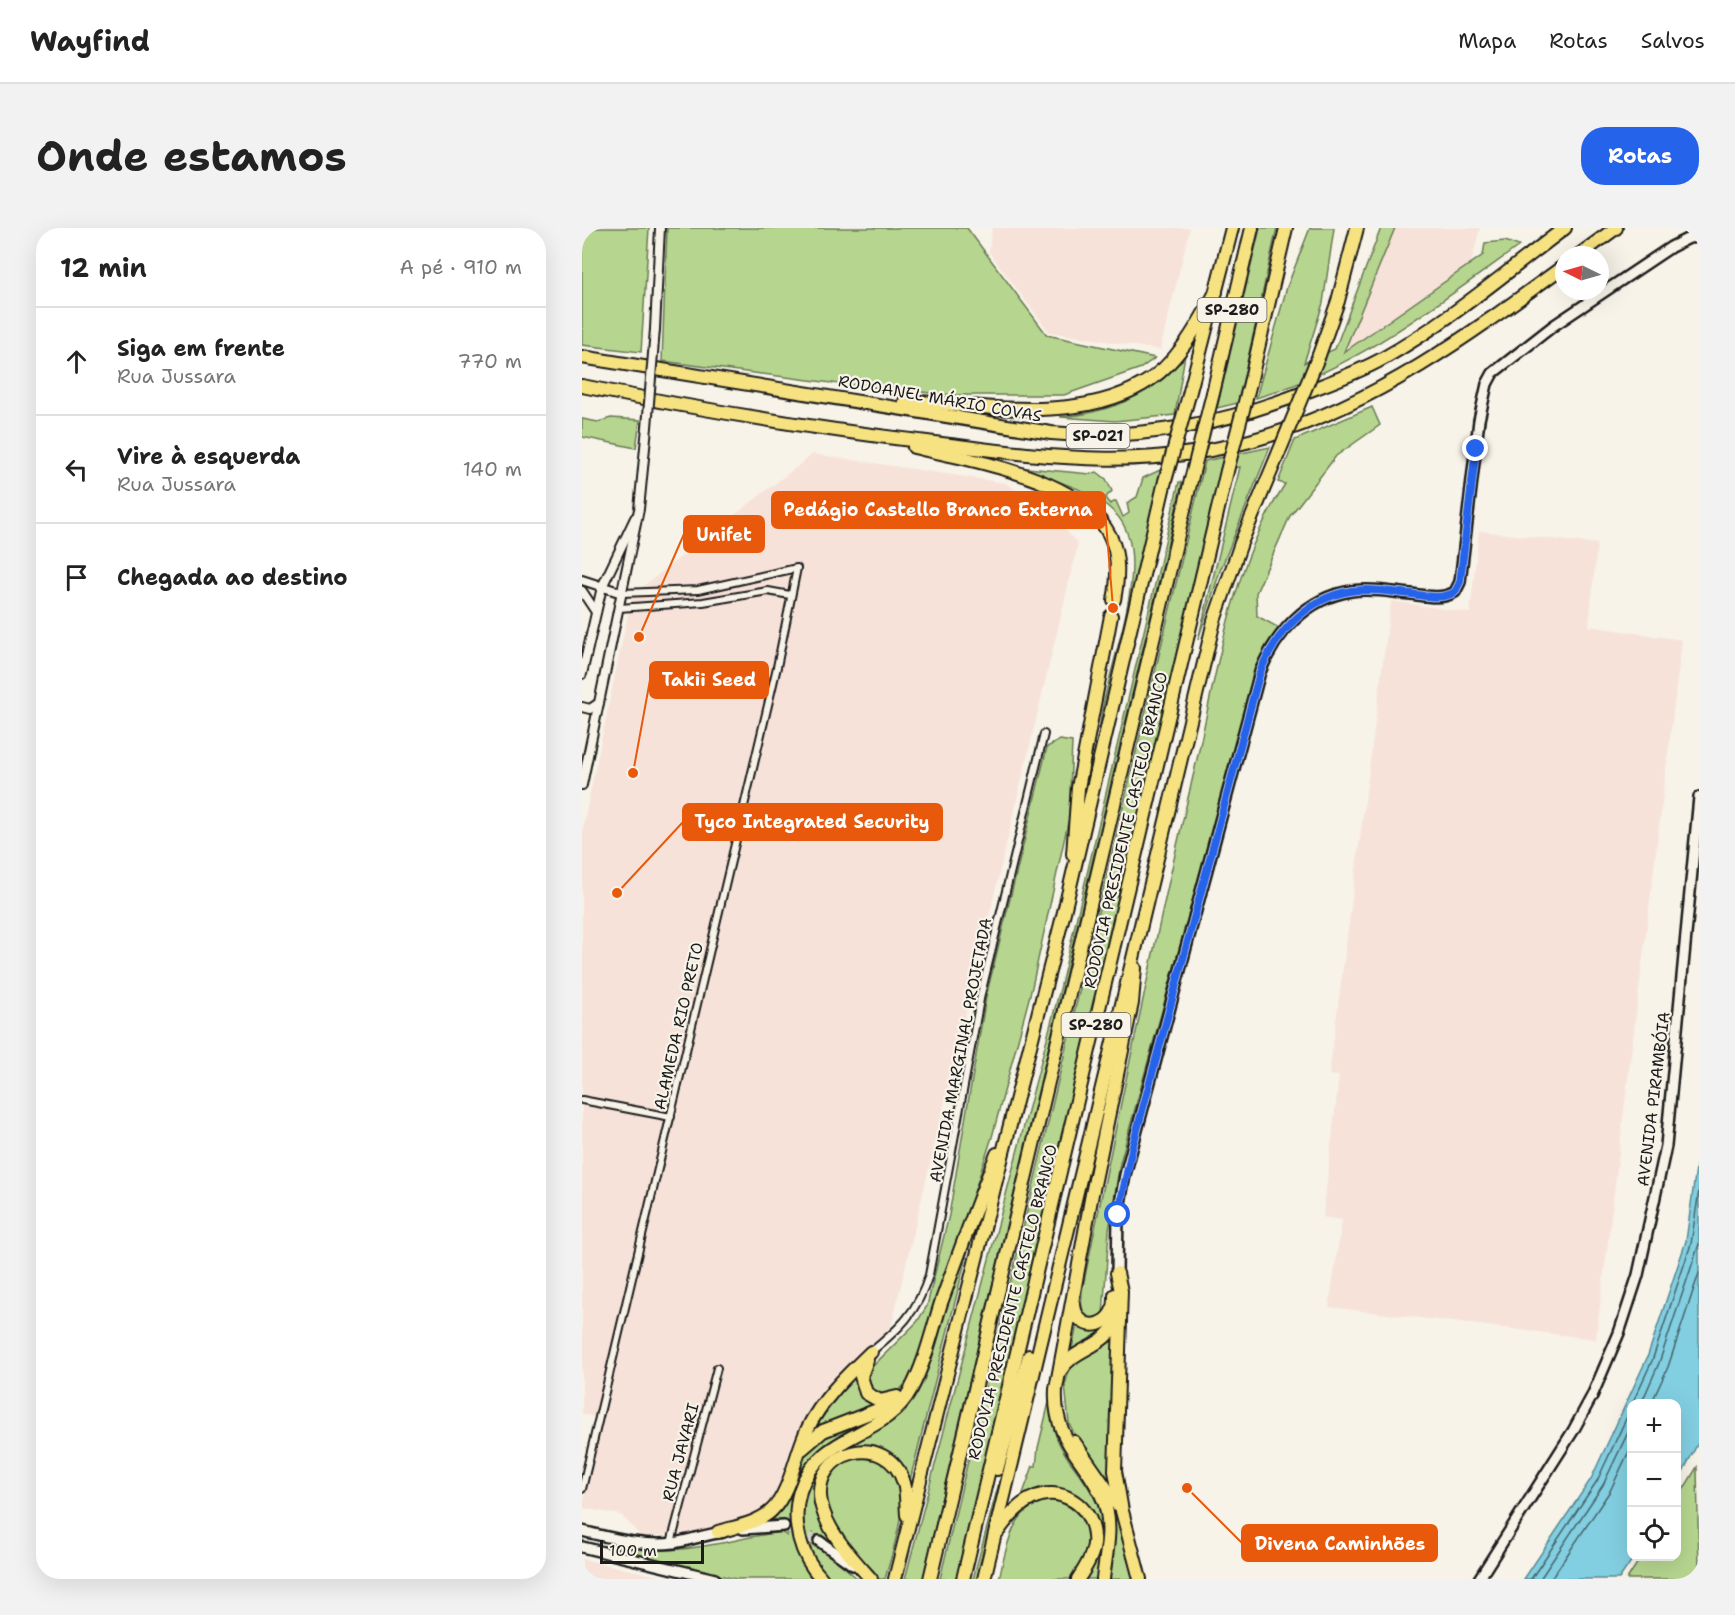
<!DOCTYPE html>
<html lang="pt">
<meta charset="utf-8">
<style>
:root{--surface:#fff;--page:#f2f2f2;--text:#222;--muted:#767676;--line:#e0e0e0;--accent:#2563eb}
body{margin:0;font-family:"Shantell Sans",sans-serif;background:var(--page);color:var(--text)}
.controls{position:absolute;right:18px;bottom:18px;display:grid;overflow:hidden;border-radius:12px;box-shadow:0 6px 24px #0002}
.controls button{width:54px;height:54px;display:grid;place-items:center;padding:0;border:0;border-bottom:2px solid var(--line);background:var(--surface);color:var(--text);font:30px sans-serif}
.compass{position:absolute;left:973px;top:18px;width:54px;height:54px;border-radius:50%;background:var(--surface);box-shadow:0 6px 24px #0002;rotate:275deg}
.scale{position:absolute;left:18px;bottom:15px;width:104px;box-sizing:border-box;padding-left:6px;border:3px solid #1c1c1c;border-top:0;font-size:16px;line-height:21px;white-space:nowrap;color:#1c1c1c;-webkit-text-stroke:4px #f7f3e8;paint-order:stroke}
.stop{position:absolute;width:18px;height:18px;margin:-14px;border:4px solid #2563eb;border-radius:50%;background:#fff}
.stop.end{background:#2563eb;border-color:#fff;box-shadow:0 2px 6px #0008}
.list{margin:0;padding:0;list-style:none}
h2{display:flex;justify-content:space-between;align-items:center;height:78px;margin:0;padding:0 24px;font-size:26px}
h2 small{font-size:20px;font-weight:400;color:var(--muted)}
.list li{display:grid;grid-template-columns:39px 1fr auto;gap:18px;align-items:center;box-sizing:border-box;height:108px;padding:0 24px;border-top:2px solid var(--line)}
.list b{display:block;font-size:22px;white-space:nowrap}
.list p{margin:0;font-size:20px;white-space:nowrap;color:var(--muted)}
.list em{font-size:20px;font-style:normal;color:var(--muted)}
.icon{flex:none;width:33px;height:33px;fill:none;stroke:currentColor;stroke-width:2;stroke-linecap:round;stroke-linejoin:round}
.map{position:relative;flex:none;width:1117px;height:1351px;overflow:hidden;border-radius:24px}
header{display:flex;align-items:center;gap:36px;box-sizing:border-box;height:84px;padding:0 30px;background:var(--surface);border-bottom:2px solid var(--line)}
header strong{font-size:28px}
nav{display:flex;gap:33px;margin-inline-start:auto;font-size:21px}
.intro{display:flex;align-items:center;justify-content:space-between;box-sizing:border-box;height:144px;padding:0 36px}
h1{margin:0;font-size:42px}
.button{padding:15px 27px;border-radius:24px;background:var(--accent);color:#fff;font-size:21px;font-weight:700}
main{display:flex;gap:36px;padding:0 36px}
aside{flex:1;background:var(--surface);border-radius:24px;box-shadow:0 6px 24px #0002}
.map>svg:first-child{display:block}
.built{fill:#f7e2d9}
.green{fill:#b6d68f;stroke:#697956;stroke-width:1.5}
.water{fill:#82cfe1;stroke:#598792;stroke-width:1.5}
.lines{fill:none;stroke-linecap:round;stroke-linejoin:round}
.shore{stroke:#45646b;stroke-width:1.5}
.secondary-tunnel{stroke:#d6d3c9;stroke-width:9;stroke-dasharray:9 4.5;stroke-linecap:butt}
.minor-casing{stroke:#1c1c1c;stroke-width:10}
.tertiary-casing{stroke:#1c1c1c;stroke-width:12}
.secondary-casing{stroke:#1c1c1c;stroke-width:14}
.motorway-casing{stroke:#1c1c1c;stroke-width:16}
.minor{stroke:#f7f3e8;stroke-width:6}
.tertiary{stroke:#f7f3e8;stroke-width:8}
.secondary{stroke:#f7f3e8;stroke-width:9}
.motorway{stroke:#f7e281;stroke-width:12}
.tertiary-bridge-casing{stroke:#1c1c1c;stroke-width:12;stroke-linecap:butt}
.motorway-bridge-casing{stroke:#1c1c1c;stroke-width:16;stroke-linecap:butt}
.tertiary-bridge{stroke:#f7f3e8;stroke-width:8}
.motorway-bridge{stroke:#f7e281;stroke-width:12}
.route{stroke:#2563eb;stroke-width:8}
.labels{text-anchor:middle;stroke-width:4.5;stroke-linejoin:round;paint-order:stroke}
.shield{fill:#f7f3e8;stroke:#5e5c59;stroke-width:1.5}
.shield-label{font-size:15px;font-weight:bold;fill:#1c1c1c}
.street-label{font-size:16px;fill:#1c1c1c;stroke:#f7f3e8}
.leader{fill:none;stroke:#e8590c;stroke-width:2}
.callout-dot{fill:#e8590c;stroke:#f7f3e8;stroke-width:2}
.callout{fill:#e8590c;stroke:#e8590c;stroke-width:2}
.callout-label{font-size:18px;text-anchor:middle;font-weight:bold;fill:#fff}
</style>
<header>
<strong>Wayfind</strong>
<nav><a>Mapa</a><a>Rotas</a><a>Salvos</a></nav>
</header>
<div class="intro"><h1>Onde estamos</h1><a class="button">Rotas</a></div>
<main>
<aside>
<h2>12 min<small>A pé · 910 m</small></h2>
<ul class="list">
<li><svg class="icon" aria-label="ahead" viewBox="0 0 24 24"><path d="M12 20V5M6 11l6-6 6 6"/></svg><div><b>Siga em frente</b><p>Rua Jussara</p></div><em>770 m</em></li>
<li><svg class="icon" aria-label="left" viewBox="0 0 24 24"><path d="M17 20v-9H6M10 6l-5 5 5 5"/></svg><div><b>Vire à esquerda</b><p>Rua Jussara</p></div><em>140 m</em></li>
<li><svg class="icon" aria-label="arrive" viewBox="0 0 24 24"><path d="M6 21V4h12l-3 4 3 4H6"/></svg><div><b>Chegada ao destino</b></div></li>
</ul>
</aside>
<div class="map">
<svg width="1117" height="1351" viewBox="0 0 1117 1351">
<rect width="100%" height="100%" fill="#f7f3e8"/>
<filter id="ink" filterUnits="userSpaceOnUse"><feTurbulence type="fractalNoise" baseFrequency=".0167" numOctaves="2"/><feDisplacementMap in="SourceGraphic" scale="12" xChannelSelector="R" yChannelSelector="G"/><feConvolveMatrix kernelMatrix="1 2 1 2 8 2 1 2 1" color-interpolation-filters="sRGB"/></filter>
<g filter="url(#ink)">
<!-- built -->
<g class="built">
<path d="M410 0H608L578 122 467 104 407 24Z"/>
<path d="M813 0H898L889 35 761 125Z"/>
<path d="M231 226 424 255 480 298 496 316 309 1099 254 1152 227 1184 208 1223 193 1271 184 1283 170 1292 122 1303 60 1309 39 1287 0 1280 20 1191 0 1186V603L50 367Z"/>
<path d="M897 303 1015 316 1007 398 1100 412 1014 1111 747 1079 760 992 741 989 757 848 747 847 809 373 888 385Z"/>
<path d="M0 1331 89 1351H0Z"/>
</g>
<!-- green -->
<g class="green">
<path d="M0 0H67L59 124 0 117Z"/>
<path d="M85 0H385L465 107 573 130 559 140 482 167H371L265 157 80 133Z"/>
<path d="M678 0H695L656 175 635 180Z"/>
<path d="M728 0H752L741 75 722 135 753 121 799 0H813L762 124 901 27 903 15 923 13 937 18C855 77 771 142 674 170L705 59Z"/>
<path d="M603 127 593 187 533 193 478 189C528 185 571 167 603 127Z"/>
<path d="M790 179 798 197 754 228 708 288 674 365 675 388 699 401 684 420 674 442 538 935 527 1002 521 1087 517 1091 506 1092 499 1085 500 1063C536 889 572 714 613 540 635 444 648 341 703 256L696 254 713 212Z"/>
<path d="M29 190 58 192 54 220 0 209V191L16 194Z"/>
<path d="M688 219 638 343 616 412 658 239 640 240 377 1341 373 1351H358L623 233Z"/>
<path d="M434 239 508 246 515 244 524 251 530 263 523 270 528 276 534 273 541 289 547 285 545 275 555 269 561 250 580 241 517 510C517 451 579 332 533 285 509 260 466 251 434 239Z"/>
<path d="M597 254 600 255 342 1346 341 1351H323L478 761Z"/>
<path d="M478 512 490 514 487 590 450 759 410 909 334 1144 315 1165 293 1168 283 1150 286 1143 335 1094 345 1078 367 987 404 769 462 532 465 519Z"/>
<path d="M388 1014 327 1256 321 1244 275 1221 236 1252 256 1322 231 1305 226 1315 247 1326 276 1351H246C217 1319 208 1258 248 1228 277 1206 316 1201 335 1166 360 1120 364 1059 388 1014Z"/>
<path d="M495 1097 509 1103 528 1101 489 1125Z"/>
<path d="M532 1112 530 1250 528 1252 496 1213 487 1195 483 1157 487 1143 492 1134Z"/>
<path d="M274 1147C277 1164 280 1173 298 1177L227 1208 270 1148Z"/>
<path d="M469 1166C465 1230 504 1237 519 1287 525 1308 518 1330 515 1351H502L514 1323 496 1271 440 1268 451 1238H454L456 1220Z"/>
<path d="M439 1173 397 1351H391Z"/>
<path d="M294 1191 244 1220 212 1280 233 1351H154L26 1321 27 1315C94 1332 136 1313 199 1304L205 1308 207 1294 191 1291C204 1279 207 1267 212 1250 227 1203 251 1203 294 1191Z"/>
<path d="M289 1228C295 1232 304 1235 309 1239 333 1261 310 1325 303 1351H295L290 1347 256 1305 243 1277 246 1248 264 1231Z"/>
<path d="M496 1228 531 1275 553 1351H527L532 1320V1293Z"/>
<path d="M1115 1239 1117 1343 1114 1351H1045L1059 1329 1094 1328 1095 1272Z"/>
<path d="M469 1272C493 1277 511 1295 506 1321 504 1331 496 1342 492 1351H417C425 1319 429 1277 469 1272Z"/>
</g>
<!-- water -->
<path class="water" d="M1117 918V1213L1095 1255 1094 1176H1050V1328L1052 1329 1037 1351H942L1009 1251 1065 1130 1104 1013Z"/>
<g class="lines">
<!-- shore -->
<g class="shore">
<path d="M1050 1176 1070 1133 1109 1016 1117 962"/>
<path d="M1059 1176 1077 1135 1117 1016"/>
<path d="M1069 1176 1086 1139 1117 1045"/>
<path d="M949 1351 1015 1253 1050 1178"/>
<path d="M958 1351 1021 1257 1050 1196"/>
<path d="M969 1351 1028 1263 1050 1217"/>
</g>
<!-- secondary-tunnel -->
<path class="secondary-tunnel" d="M202 1298 237 1313"/>
<defs>
<g id="minor">
<path d="M37 380 121 374 186 363 208 367"/>
<path d="M0 872 89 889"/>
<path d="M289 1124C318 1100 335 1085 347 1047L399 766 462 506"/>
<path d="M0 1261 195 439 215 340 116 362 40 365"/>
<path d="M89 1315 135 1140"/>
</g>
<g id="tertiary">
<path d="M73 101 78 0"/>
<path d="M0 352 40 365"/>
<path d="M0 363 14 384"/>
<path d="M0 446 20 359 53 290"/>
<path d="M0 479 8 481 17 475"/>
<path d="M0 557 57 281 65 199"/>
</g>
<g id="secondary">
<path d="M535 1045 536 987 543 947 678 444C694 405 724 370 769 363 789 360 809 364 829 366 843 368 860 372 873 364L878 354 897 192 905 156 911 145 971 98 1089 19 1107 10 1117 9"/>
<path d="M161 1301 202 1298"/>
<path d="M0 1303C30 1310 61 1319 92 1315 109 1312 125 1306 142 1304"/>
<path d="M237 1313 271 1337"/>
<path d="M0 1319 133 1351"/>
<path d="M897 1351 991 1203 1010 1168 1037 1105 1056 1047 1084 918 1117 569"/>
</g>
<g id="motorway">
<path d="M997 27 1034 0"/>
<path d="M737 127 756 73 775 0"/>
<path d="M0 129 469 205C561 213 646 195 731 161 755 152 779 143 802 130 866 94 924 44 983 0"/>
<path d="M668 155 704 0"/>
<path d="M0 158C114 181 229 200 345 214 464 229 567 245 685 208 797 174 889 106 982 38"/>
<path d="M631 165 670 0"/>
<path d="M607 167 650 0"/>
<path d="M323 173C399 177 493 196 561 156 595 137 616 97 634 64"/>
<path d="M332 219C390 233 499 249 528 308 538 328 536 351 532 372"/>
<path d="M491 626 496 560 529 388"/>
<path d="M535 1045 539 1063 533 1243 540 1283 558 1351"/>
<path d="M492 1077C495 1102 522 1103 531 1081 533 1078 533 1071 533 1067"/>
<path d="M285 1132 279 1148 284 1165 298 1173 315 1169"/>
<path d="M478 1143C494 1117 524 1122 536 1089"/>
<path d="M492 1214 535 1276"/>
<path d="M220 1221 241 1203 316 1174"/>
<path d="M415 1241 447 1128"/>
<path d="M136 1304C153 1299 177 1295 190 1282 208 1265 214 1224 225 1202 239 1172 265 1147 289 1124"/>
<path d="M413 1307C423 1294 434 1278 449 1271 478 1256 510 1277 512 1308 514 1323 504 1339 496 1351"/>
<path d="M240 1351C218 1328 209 1294 218 1263 237 1203 303 1211 329 1161 343 1135 350 1103 359 1075 377 1025 395 975 415 926"/>
<path d="M289 1351C270 1330 245 1304 239 1275 228 1222 305 1201 322 1255 325 1266 324 1277 325 1287"/>
<path d="M313 1351 482 684 583 253"/>
<path d="M348 1351 609 252"/>
<path d="M381 1351 645 243"/>
<path d="M402 1351 632 393 659 315 697 224"/>
<path d="M521 1351C524 1325 531 1299 522 1273 505 1230 471 1216 474 1161L510 966 550 775 553 740"/>
</g>
</defs>
<!-- minor casing -->
<use href="#minor" class="minor-casing"/>
<!-- tertiary casing -->
<use href="#tertiary" class="tertiary-casing"/>
<!-- secondary casing -->
<use href="#secondary" class="secondary-casing"/>
<!-- motorway casing -->
<use href="#motorway" class="motorway-casing"/>
<!-- minor -->
<use href="#minor" class="minor"/>
<!-- tertiary -->
<use href="#tertiary" class="tertiary"/>
<!-- secondary -->
<use href="#secondary" class="secondary"/>
<!-- motorway -->
<use href="#motorway" class="motorway"/>
<defs>
<path id="tertiary-bridge" d="M65 199 73 101"/>
<g id="motorway-bridge">
<path d="M697 224 737 127"/>
<path d="M645 243 668 155"/>
<path d="M609 252 631 165"/>
<path d="M583 253 607 167"/>
</g>
</defs>
<!-- tertiary-bridge casing -->
<use href="#tertiary-bridge" class="tertiary-bridge-casing"/>
<!-- motorway-bridge casing -->
<use href="#motorway-bridge" class="motorway-bridge-casing"/>
<!-- tertiary-bridge -->
<use href="#tertiary-bridge" class="tertiary-bridge"/>
<!-- motorway-bridge -->
<use href="#motorway-bridge" class="motorway-bridge"/>
</g>
</g>
<g class="lines" filter="url(#ink)">
<!-- route -->
<path class="route" d="M536 987 550 921 678 444C694 405 725 370 769 363 789 360 809 364 829 366 843 368 860 372 873 364L878 354 894 221"/>
</g>
<g class="labels">
<!-- shield labels -->
<g class="shield">
<rect x="615.5" y="70" width="69" height="24" rx="4.5"/>
<rect x="484.5" y="196" width="63" height="24" rx="4.5"/>
<rect x="479.5" y="785" width="69" height="24" rx="4.5"/>
</g>
<g class="shield-label">
<text x="650" y="87">SP-280</text>
<text x="516" y="213">SP-021</text>
<text x="514" y="802">SP-280</text>
</g>
<!-- street labels -->
<g class="street-label">
<text transform="translate(358 170) rotate(10)" y="6">RODOANEL MÁRIO COVAS</text>
<text transform="translate(543 602) rotate(-77)" y="6">RODOVIA PRESIDENTE CASTELO BRANCO</text>
<text transform="translate(96 798) rotate(-77)" y="6">ALAMEDA RIO PRETO</text>
<text transform="translate(378 822) rotate(-79)" y="6">AVENIDA MARGINAL PROJETADA</text>
<text transform="translate(1071 871) rotate(-83)" y="6">AVENIDA PIRAMBÓIA</text>
<text transform="translate(430 1074) rotate(-76)" y="6">RODOVIA PRESIDENTE CASTELO BRANCO</text>
<text transform="translate(98 1224) rotate(-75)" y="6">RUA JAVARI</text>
</g>
</g>
<!-- callouts -->
<path class="leader" d="M531 380L523 282M57 409L102 306M51 545L68 452M35 665L101 594M605 1260L660 1315"/>
<g class="callout-dot">
<circle cx="531" cy="380" r="6"/>
<circle cx="57" cy="409" r="6"/>
<circle cx="51" cy="545" r="6"/>
<circle cx="35" cy="665" r="6"/>
<circle cx="605" cy="1260" r="6"/>
</g>
<g class="callout">
<rect x="190" y="264" width="333" height="36" rx="6"/>
<rect x="102" y="288" width="80" height="36" rx="6"/>
<rect x="68" y="434" width="118" height="36" rx="6"/>
<rect x="101" y="576" width="259" height="36" rx="6"/>
<rect x="660" y="1297" width="195" height="36" rx="6"/>
</g>
<g class="callout-label">
<text x="356" y="288">Pedágio Castello Branco Externa</text>
<text x="142" y="313">Unifet</text>
<text x="127" y="458">Takii Seed</text>
<text x="230" y="600">Tyco Integrated Security</text>
<text x="758" y="1322">Divena Caminhões</text>
</g>
</svg>
<div class="controls">
<button>+</button>
<button>−</button>
<button><svg class="icon" aria-label="locate" viewBox="0 0 24 24"><circle cx="12" cy="12" r="6"/><path d="M12 2v4M12 18v4M2 12h4M18 12h4"/></svg></button>
</div>
<svg class="compass" viewBox="-18 -18 36 36"><path d="M0-13l5 13h-10z" fill="#e53935"/><path d="M0 13l5-13h-10z" fill="#767676"/></svg>
<div class="scale">100 m</div>
<div class="stop" style="left:536px;top:987px"></div>
<div class="stop end" style="left:894px;top:221px"></div>
</div>
</main>
